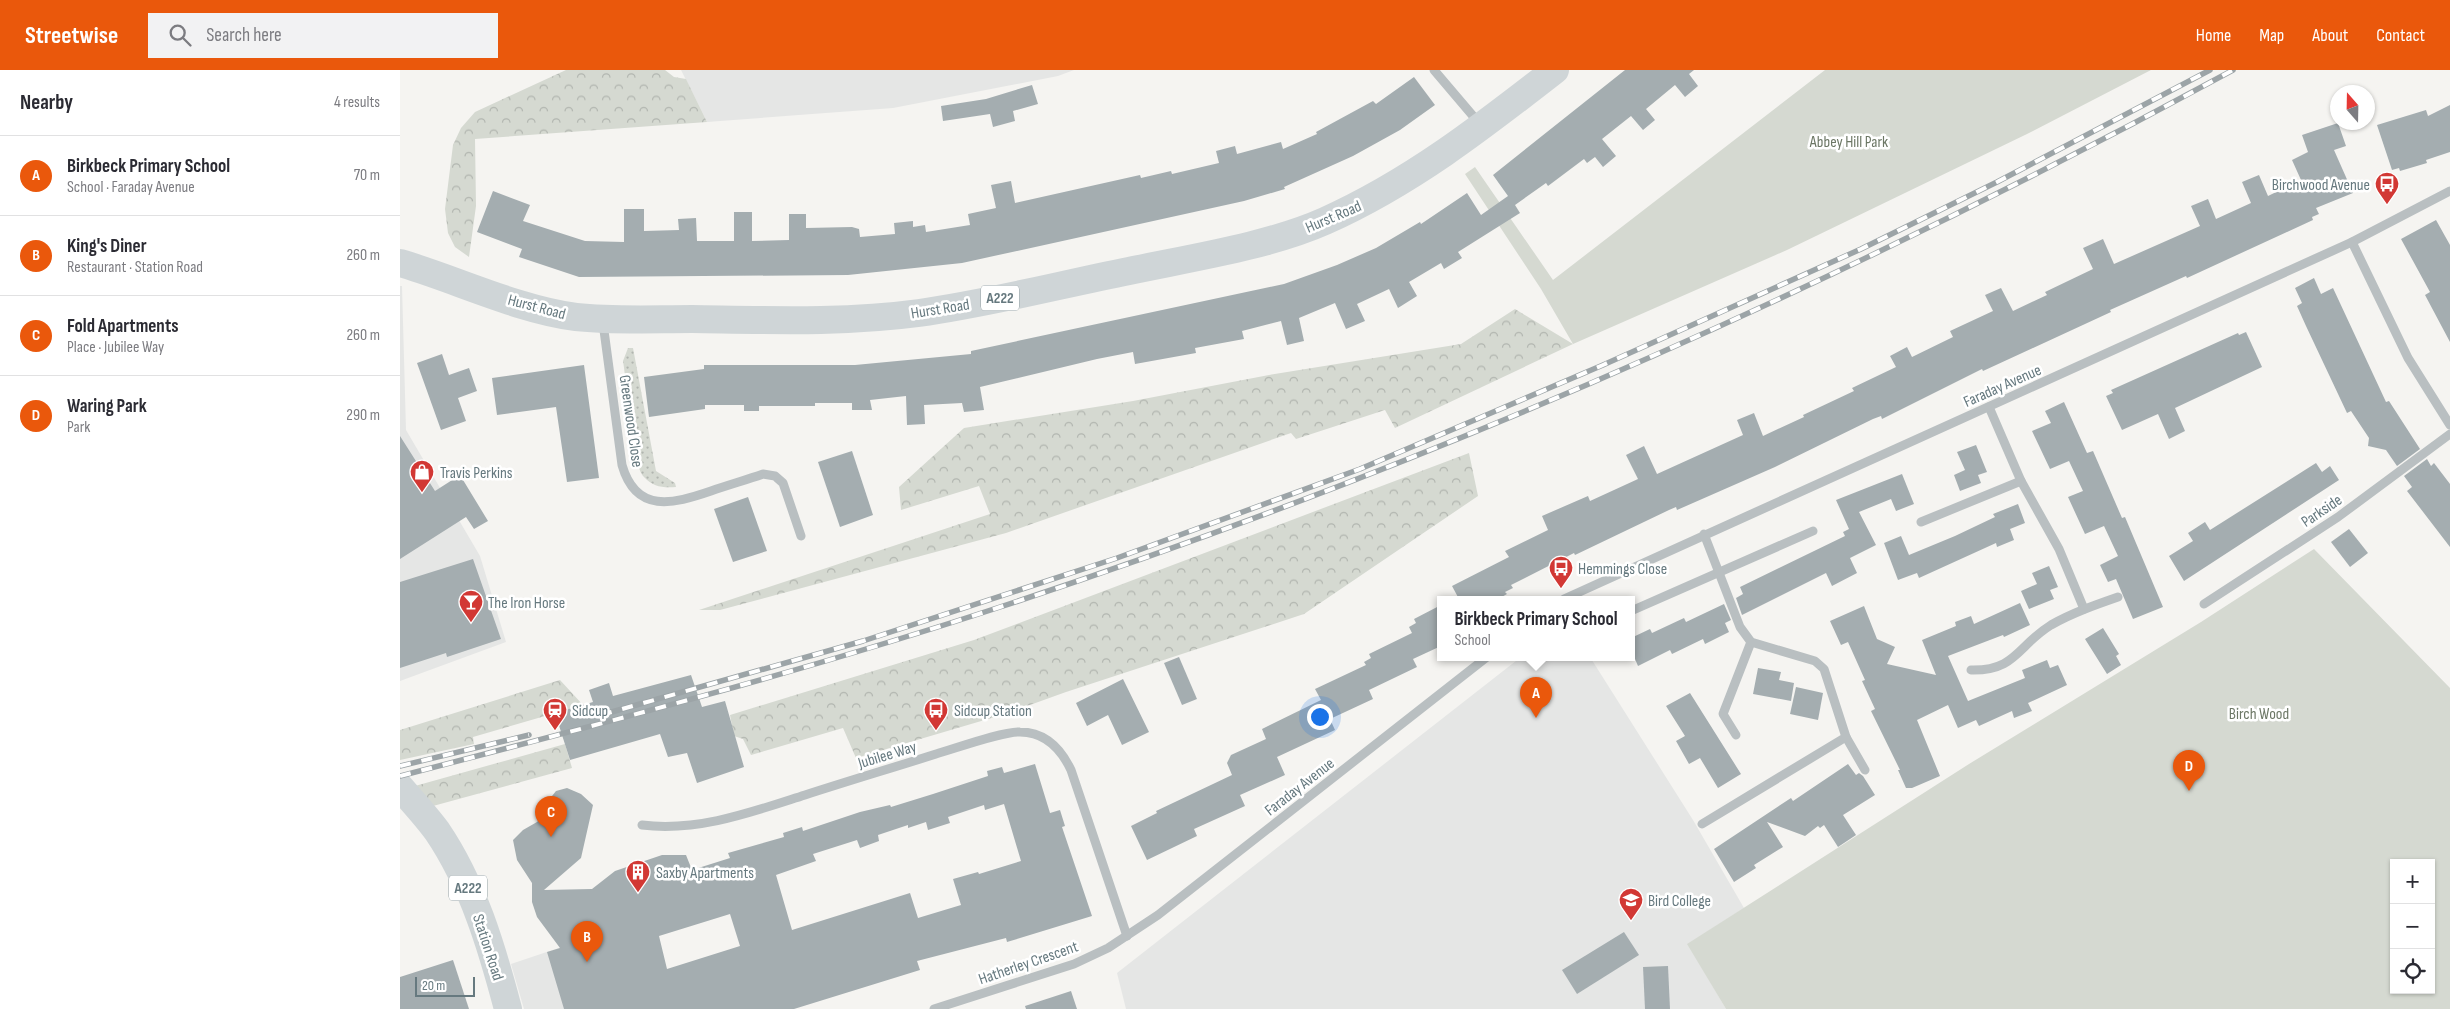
<!DOCTYPE html>
<meta charset="utf-8">
<style>
:root{--surface:#fff;--page:#f2f2f3;--text:#2b2b33;--muted:#7c7c81;--line:#e1e1e2;--accent:#ea580c}
body{margin:0;font-family:"Sofia Sans Condensed",sans-serif;background:var(--page);color:var(--text)}
.controls{position:absolute;right:15px;bottom:15px;display:grid;overflow:hidden;border-radius:0px;box-shadow:0 1px 4px #0004}
.controls button{width:45px;height:45px;display:grid;place-items:center;padding:0;border:0;border-bottom:1px solid var(--line);background:var(--surface);color:var(--text);font:25px sans-serif}
.compass{position:absolute;left:1930px;top:15px;width:45px;height:45px;border-radius:50%;background:var(--surface);box-shadow:0 1px 4px #0004;rotate:340deg}
.scale{position:absolute;left:15px;bottom:12px;width:60px;box-sizing:border-box;padding-left:5px;border:2px solid #66797f;border-top:0;font-size:14px;line-height:18px;white-space:nowrap;color:#66797f;-webkit-text-stroke:4px #fff;paint-order:stroke}
.you{position:absolute;left:919px;top:646px;width:18px;height:18px;margin:-12px;border:4px solid #fff;border-radius:50%;background:#1a73e8;box-shadow:0 0 0 8px #1a73e833}
.badge{display:grid;place-items:center;width:32px;height:32px;border-radius:50%;background:var(--accent);color:#fff;font-size:16px;font-weight:700}
.pin{position:absolute;translate:-50% -41px;filter:drop-shadow(0 1px 2px #0008)}
.pin::after{content:'';position:absolute;top:26px;width:18px;height:15px;background:inherit;clip-path:polygon(0 0,100% 0,50% 100%)}
.popup{position:absolute;left:1037px;top:526px;width:198px;height:65px;box-sizing:border-box;display:grid;place-content:center;border-radius:0px;background:var(--surface);filter:drop-shadow(0 1px 4px #0005);font-size:16px;white-space:nowrap;color:var(--muted)}
.popup b{font-size:19px;color:var(--text)}
.popup::after{content:'';position:absolute;left:50%;top:100%;margin-left:-10px;border:10px solid transparent;border-top-color:var(--surface)}
.list{margin:0;padding:0;list-style:none}
h2{display:flex;justify-content:space-between;align-items:center;height:65px;margin:0;padding:0 20px;font-size:21px}
h2 small{font-size:16px;font-weight:400;color:var(--muted)}
.list li{display:grid;grid-template-columns:32px 1fr auto;gap:15px;align-items:center;box-sizing:border-box;height:80px;padding:0 20px;border-top:1px solid var(--line)}
.list b{display:block;font-size:19px;white-space:nowrap}
.list p{margin:0;font-size:16px;white-space:nowrap;color:var(--muted)}
.list em{font-size:16px;font-style:normal;color:var(--muted)}
.icon{flex:none;width:28px;height:28px;fill:none;stroke:currentColor;stroke-width:2;stroke-linecap:round;stroke-linejoin:round}
.map{position:relative;flex:none;width:2050px;height:939px;overflow:hidden}
header{display:flex;align-items:center;gap:30px;box-sizing:border-box;height:70px;padding:0 25px;background:var(--accent);color:#fff}
header strong{font-size:24px}
nav{display:flex;gap:28px;margin-inline-start:auto;font-size:18px}
.search{width:350px;height:45px;background:var(--page);display:flex;align-items:center;gap:12px;box-sizing:border-box;padding:0 18px;border-radius:0px;color:var(--muted);font-size:19px}
main{display:flex}
aside{flex:1;background:var(--surface)}
.map>svg:first-child{display:block}
.built{fill:#e5e6e5}
.grass{fill:url(#grass-dots)}
.forest{fill:url(#forest-crowns)}
.park{fill:#d5d9d1;fill-rule:evenodd}
.building{fill:#a4adb0;fill-rule:evenodd}
.lines{fill:none;stroke-linecap:round;stroke-linejoin:round}
.minor{stroke:#b9bfc1;stroke-width:9}
.major{stroke:#cfd5d7;stroke-width:28}
.rail-casing{stroke:#9ca4a7;stroke-width:5.5}
.rail{stroke:#fff;stroke-width:4;stroke-dasharray:11;stroke-linecap:butt}
.labels{text-anchor:middle;stroke-width:5;stroke-linejoin:round;paint-order:stroke}
.shield{fill:#fff;stroke:#94a1a5;stroke-width:1}
.shield-label{font-size:15px;font-weight:bold;fill:#66797f}
.park-label{font-size:16px;fill:#6c7765;stroke:#fff}
.poi-label{font-size:16px;fill:#66797f;stroke:#fff;text-anchor:start}
.street-label{font-size:16px;fill:#66797f;stroke:#fff}
</style>
<header>
<strong>Streetwise</strong>
<div class="search"><svg class="icon" aria-label="search" viewBox="0 0 24 24"><circle cx="10" cy="10" r="6"/><path d="M15 15l6 6"/></svg>Search here</div>
<nav><a>Home</a><a>Map</a><a>About</a><a>Contact</a></nav>
</header>
<main>
<aside>
<h2>Nearby<small>4 results</small></h2>
<ul class="list">
<li><span class="badge">A</span><div><b>Birkbeck Primary School</b><p>School · Faraday Avenue</p></div><em>70 m</em></li>
<li><span class="badge">B</span><div><b>King's Diner</b><p>Restaurant · Station Road</p></div><em>260 m</em></li>
<li><span class="badge">C</span><div><b>Fold Apartments</b><p>Place · Jubilee Way</p></div><em>260 m</em></li>
<li><span class="badge">D</span><div><b>Waring Park</b><p>Park</p></div><em>290 m</em></li>
</ul>
</aside>
<div class="map">
<svg width="2050" height="939" viewBox="0 0 2050 939">
<defs>
<pattern id="grass-dots" width="8" height="8" patternUnits="userSpaceOnUse" patternTransform="scale(1.25)"><rect width="8" height="8" fill="#d5d9d1"/><path d="M2 2h.1M6 6h.1" fill="none" stroke="#b1b5af" stroke-width="1.8" stroke-linecap="round"/></pattern>
<pattern id="forest-crowns" width="20" height="18" patternUnits="userSpaceOnUse" patternTransform="scale(1.25)"><rect width="20" height="18" fill="#d5d9d1"/><path d="M2 6a3 3 0 1 1 6 0M12 15a3 3 0 1 1 6 0" fill="none" stroke="#b1b5af"/></pattern>
</defs>
<rect width="100%" height="100%" fill="#f5f4f1"/>
<!-- built -->
<g class="built">
<path d="M281 0H674L658 6 493 38 307 52Z"/>
<path d="M0 216H2L6 360 80 486 106 572 0 611Z"/>
<path d="M1121 587H1190L1293 750 1344 838 1288 874 1326 939H726L717 903Z"/>
<path d="M254 846 274 939H124L111 894Z"/>
</g>
<!-- grass -->
<path class="grass" d="M228 278H233L256 401 275 413 276 417C263 418 253 417 244 407 231 393 227 314 223 291Z"/>
<!-- forest -->
<g class="forest">
<path d="M166 0H265L274 7 286 9 307 52 75 69 76 136 69 187 55 177 48 163 45 139 53 75 61 58 75 42Z"/>
<path d="M1115 239 1173 274 995 358 985 340 896 369 891 363 606 463 320 540H299L590 444 579 416 501 440 499 417 564 358 733 331 869 305 1061 274Z"/>
<path d="M1069 383 1078 426 904 544 666 622 605 644 456 688 443 658 351 685 343 669 334 666 330 645 574 570Z"/>
<path d="M160 610 183 635 73 667 74 674 0 690V660Z"/>
<path d="M165 674 172 698 33 736 15 716Z"/>
</g>
<!-- park -->
<g class="park">
<path d="M1425 0H1751L1627 64 1387 180 1173 274 1141 219 1065 104 1075 97 1153 210Z"/>
<path d="M1914 479 2050 618V939H1326L1287 874 1569 694 1801 552ZM1994 793H2031V920H1994Z"/>
</g>
<!-- building -->
<g class="building">
<path d="M1225 0H1294L1289 4 1298 16 1285 27 1275 15 1246 39 1255 50 1243 60 1231 46 1202 69 1216 86 1203 97 1195 87 1187 93 1184 89 1148 116 1146 113 1115 135 1120 143 1058 182 1062 188 1044 199 1041 193 1009 212 1017 226 998 238 989 219 957 234 965 251 946 259 935 233 899 248 904 271 887 275 881 251 842 261 844 269 795 278 796 283 735 294 733 282 697 289 580 317 584 340 564 342 562 333 524 335 525 354 507 355 506 326 470 330 472 340H452V333H415V336H359V341H344V335H305V339L249 347 244 307 304 299V295H455L571 284V281L884 214 937 195 976 178 1020 152 1021 154 1067 123 1081 145 1108 126 1093 105Z"/>
<path d="M1014 7 1035 35 1000 60 953 86 884 117 885 119 844 131 562 193 448 205 179 207 119 187 122 179 77 162 93 121 130 135 123 151 185 171 224 172V139H244V161L279 160 278 149 296 148 297 171H334V142H352V171L389 170V144H406V158L452 157 459 159 460 167 495 164 494 153 513 151V157L525 155 526 162 570 155 568 144 596 138 591 115 611 111 615 133 740 105 741 108 771 101 772 104 819 93 816 81 835 76 837 84 881 72 883 79 917 64 916 62 973 31 976 34Z"/>
<path d="M632 15 638 34 613 41 615 51 593 57 590 44 543 51 541 36 586 29Z"/>
<path d="M2050 35V82L2026 90 2027 93 2000 101 1999 98 1992 100 1977 55 2026 40 2028 46Z"/>
<path d="M1938 53 1946 76 1934 80 1953 123 1916 138 1919 144 1912 147 1913 150 1787 208 1786 206 1710 240 1711 242 1583 301 1582 299 1482 349 1481 346 1473 349 1375 397 1277 440 1276 437 1269 440 1175 485 1174 483 1111 515 1113 518 1105 522 1107 524 1098 529H1059L1052 516 1109 487 1105 481 1148 460 1142 446 1188 426 1190 431 1238 409 1226 385 1244 376 1257 404 1343 365 1337 350 1354 343 1363 366 1404 347 1403 345 1454 321 1452 318 1496 297 1490 286 1507 277 1512 287 1553 267 1550 261 1593 241 1585 225 1601 218 1613 241 1647 225 1645 222 1693 199 1683 178 1703 169 1714 194 1800 156 1791 136 1808 129 1816 149 1851 133 1842 112 1859 105 1868 126 1901 110 1892 90 1908 82 1902 65Z"/>
<path d="M2036 150 2050 175V272L2025 225 2030 222 2001 169Z"/>
<path d="M1914 208 1921 224 1933 218 1986 332 1989 331 2020 379 1997 396 1986 380 1968 376 1969 368 1951 341 1947 343 1906 256 1897 236 1902 233 1895 218Z"/>
<path d="M1846 262 1862 297 1775 338 1785 361 1769 369 1758 344 1722 360 1706 326 1713 323 1711 320 1838 263 1839 265Z"/>
<path d="M42 284 49 305 69 298 77 321 58 328 66 351 41 360 17 293Z"/>
<path d="M184 295 199 408 167 412 156 337 97 345 92 308Z"/>
<path d="M1664 332 1687 383 1693 381 1722 448 1725 447 1763 537 1733 549 1716 509 1708 512 1700 495 1718 486 1704 456 1685 464 1668 427 1683 421 1669 391 1650 399 1632 361 1651 353 1645 341Z"/>
<path d="M0 366 35 421 60 405 88 451 74 459 66 447 0 489Z"/>
<path d="M1576 375 1587 402 1578 405 1581 413 1560 421 1554 405 1565 400 1557 382Z"/>
<path d="M452 381 473 445 440 457 418 392Z"/>
<path d="M2027 389 2031 396 2034 393 2050 414V477L2007 421 2012 417 2004 406Z"/>
<path d="M1916 393 1922 402 1930 396 1939 410 1784 511 1769 486 1793 471 1788 463 1805 452 1810 460Z"/>
<path d="M1502 404 1514 434 1496 441 1491 429 1459 442 1476 475 1450 488 1457 503 1432 516 1426 503 1342 545 1336 528 1343 524 1340 517 1445 466 1443 462 1449 459 1436 430Z"/>
<path d="M348 427 367 481 333 492 314 439Z"/>
<path d="M1618 434 1625 453 1610 459 1614 470 1597 477 1596 473 1519 508 1517 503 1498 510 1484 473 1501 466 1509 485 1555 466 1595 447 1593 444Z"/>
<path d="M1949 459 1968 483 1950 497 1931 472Z"/>
<path d="M73 489 101 569 47 587 46 583 0 598V512Z"/>
<path d="M1649 496 1658 517 1650 520 1654 529 1629 539 1621 521 1637 514 1632 503Z"/>
<path d="M1620 533 1630 555 1604 567 1603 565 1548 586 1568 631 1625 608 1622 600 1647 590 1650 598 1658 595 1667 615 1628 633 1632 641 1614 648 1612 641 1579 656 1576 650 1558 658 1548 635 1517 650 1540 706 1512 718H1506L1498 700H1500L1471 641 1475 639 1462 611 1465 610 1448 572 1441 575 1430 551 1464 536 1477 569 1495 577 1487 594 1536 605 1522 570 1556 556 1555 552 1571 546 1574 554Z"/>
<path d="M1324 534 1331 550 1325 553 1329 562 1305 574 1303 569 1272 584 1270 580 1238 596 1235 589 1231 591V568L1250 559 1252 563 1284 548 1286 552Z"/>
<path d="M1041 535V576L1013 589 1017 597 969 620 973 629 930 649 935 660 877 687 885 705 840 725 845 736 794 759 797 766 747 790 731 756 757 743 756 741 832 705 827 693 831 685 866 669 862 659 921 630 915 619 966 595 964 592 971 588 969 584 1012 563 1009 557 1016 553 1014 549Z"/>
<path d="M1703 558 1719 584 1716 586 1721 595 1707 604 1685 569Z"/>
<path d="M779 587 797 629 782 635 764 593Z"/>
<path d="M1358 598 1381 602 1379 610 1394 613 1391 631 1353 624Z"/>
<path d="M291 605 302 637 325 631 344 697 297 713 287 683 268 687 260 664 170 690 155 643 193 632 189 620 209 613 213 626Z"/>
<path d="M723 609 749 662 722 675 708 645 687 656 676 633Z"/>
<path d="M1396 617 1423 623 1418 650 1390 644Z"/>
<path d="M1290 623 1341 704 1318 718 1300 688 1289 694 1276 671 1285 666 1266 636Z"/>
<path d="M635 694 650 743 660 740 665 756 662 757 692 846 607 872 606 868 517 891 520 900 394 939H164L147 882 160 878 137 847 132 832V813L117 790 113 770 123 760 137 752 144 745 148 731 156 721 167 718 181 724 193 735 181 788 144 820 192 819 215 801 262 785H286L292 800 330 788 328 783 384 767 383 763 402 757 403 761 460 742 490 735 491 737 533 724 588 706 587 701 602 697 604 703ZM604 734 621 791 579 804 578 802 553 809 561 835 518 848 510 823 392 860 376 805 416 791 413 784 457 770 460 778 479 771 478 765 508 755V758L526 752 528 760 550 753 548 747 584 735 585 740ZM330 844 340 876 267 899 259 866Z"/>
<path d="M1448 694 1456 705 1459 703 1463 706 1475 725 1443 745 1456 765 1438 777 1424 755 1420 758 1418 756 1405 766 1367 752 1383 777 1354 795 1356 798 1334 812 1314 779 1391 728 1393 731Z"/>
<path d="M1224 862 1239 885 1177 924 1162 900Z"/>
<path d="M53 890 69 939H0V907Z"/>
<path d="M1268 896 1270 939H1245L1243 897Z"/>
<path d="M671 921 677 939H626L625 936Z"/>
</g>
<g class="lines">
<!-- minor -->
<g class="minor">
<path d="M1034 0 1079 53"/>
<path d="M1952 172 2008 288 2050 355"/>
<path d="M203 253 222 395C236 444 273 434 311 421 328 415 346 410 363 404L375 406 383 413 401 466"/>
<path d="M1589 337 1621 411 1659 479 1684 539"/>
<path d="M1521 452 1621 411"/>
<path d="M1164 529 1952 172 2050 121"/>
<path d="M1804 534 1938 447 2050 364"/>
<path d="M1231 541 1413 461"/>
<path d="M1571 600C1616 601 1617 576 1651 555 1672 543 1695 535 1718 527"/>
<path d="M1336 665 1323 644 1351 572"/>
<path d="M1446 667 1465 700"/>
<path d="M1302 754 1446 667 1424 599 1415 591 1351 572 1340 557 1304 464"/>
<path d="M242 755C298 762 352 742 405 725 448 711 492 698 536 684 554 679 603 661 620 662 645 662 661 679 671 700L727 866"/>
<path d="M534 939 674 894 708 878 758 845 1087 587"/>
</g>
<!-- major -->
<g class="major">
<path d="M0 193C55 209 119 240 176 247 214 251 254 249 292 249 367 250 445 253 519 243 590 233 659 215 729 201 790 188 869 176 925 151 1010 113 1082 57 1155 0"/>
<path d="M0 717C12 731 26 746 37 761 73 814 92 878 108 939"/>
</g>
<defs>
<g id="rail">
<path d="M201 645 463 571 717 488 960 399 1203 295 1461 179 1597 112 1810 0"/>
<path d="M0 696 129 665"/>
<path d="M0 706C201 654 402 602 600 537 1025 398 1440 214 1833 0"/>
</g>
</defs>
<!-- rail casing -->
<use href="#rail" class="rail-casing"/>
<!-- rail -->
<use href="#rail" class="rail"/>
</g>
<!-- icons -->
<defs>
<symbol id="bus-pin" viewBox="-11 -11 22 30"><path d="M0 17L-7.5 6A9.5 9.5 0 1 1 7.5 6Z" fill="#d23834" stroke="#fff"/><path d="M-5-6H5V4H4V6H2V4H-2V6H-4V4H-5ZM-3.5-4V0h7V-4ZM-3.5 1.2v1.5H-2V1.2ZM2 1.2v1.5H3.5V1.2Z" fill="#fff"/></symbol>
<symbol id="shop-pin" viewBox="-11 -11 22 30"><path d="M0 17L-7.5 6A9.5 9.5 0 1 1 7.5 6Z" fill="#d23834" stroke="#fff"/><path d="M-5-2.5h2.3a2.7 3.5 0 0 1 5.4 0H5L5.5 6h-11ZM-1.5-2.5h3a1.5 2.3 0 0 0-3 0Z" fill="#fff"/></symbol>
<symbol id="bar-pin" viewBox="-11 -11 22 30"><path d="M0 17L-7.5 6A9.5 9.5 0 1 1 7.5 6Z" fill="#d23834" stroke="#fff"/><path d="M-6-5H6L.8 .8V4.5H3.5V6h-7V4.5H-.8V.8Z" fill="#fff"/></symbol>
<symbol id="station-pin" viewBox="-11 -11 22 30"><path d="M0 17L-7.5 6A9.5 9.5 0 1 1 7.5 6Z" fill="#d23834" stroke="#fff"/><path d="M-3-6H3Q5-6 5-4V2Q5 4 3 4L4.5 6H3L1.5 4h-3L-3 6H-4.5L-3 4Q-5 4-5 2V-4Q-5-6-3-6ZM-3.5-4v3h7v-3ZM-3.5 1v1.5H-2V1ZM2 1v1.5H3.5V1Z" fill="#fff"/></symbol>
<symbol id="building-pin" viewBox="-11 -11 22 30"><path d="M0 17L-7.5 6A9.5 9.5 0 1 1 7.5 6Z" fill="#d23834" stroke="#fff"/><path d="M-4-6H4V6H1V3H-1V6H-4ZM-2.5-4.3h1.7v1.8h-1.7ZM.8-4.3h1.7v1.8H.8ZM-2.5-1h1.7V.8h-1.7ZM.8-1h1.7V.8H.8Z" fill="#fff"/></symbol>
<symbol id="university-pin" viewBox="-11 -11 22 30"><path d="M0 17L-7.5 6A9.5 9.5 0 1 1 7.5 6Z" fill="#d23834" stroke="#fff"/><path d="M0-5L7-2L0 1L-7-2ZM-4 1L0 2.5L4 1V4Q0 6-4 4Z" fill="#fff"/></symbol>
</defs>
<g fill-rule="evenodd">
<use href="#bus-pin" x="1973" y="100" width="28" height="38"/>
<use href="#shop-pin" x="8" y="388" width="28" height="38"/>
<use href="#bus-pin" x="1147" y="484" width="28" height="38"/>
<use href="#bar-pin" x="57" y="518" width="28" height="38"/>
<use href="#station-pin" x="141" y="626" width="28" height="38"/>
<use href="#bus-pin" x="522" y="626" width="28" height="38"/>
<use href="#building-pin" x="224" y="788" width="28" height="38"/>
<use href="#university-pin" x="1217" y="816" width="28" height="38"/>
</g>
<g class="labels">
<!-- shield labels -->
<g class="shield">
<rect x="581" y="215.5" width="38" height="25" rx="4"/>
<rect x="49" y="805.5" width="38" height="25" rx="4"/>
</g>
<g class="shield-label">
<text x="600" y="233">A222</text>
<text x="68" y="823">A222</text>
</g>
<!-- park labels -->
<g class="park-label">
<text x="1449" y="77">Abbey Hill Park</text>
<text x="1859" y="649">Birch Wood</text>
</g>
<!-- poi labels -->
<g class="poi-label">
<text x="1970" y="120" text-anchor="end">Birchwood Avenue</text>
<text x="40" y="408">Travis Perkins</text>
<text x="1178" y="504">Hemmings Close</text>
<text x="88" y="538">The Iron Horse</text>
<text x="172" y="646">Sidcup</text>
<text x="554" y="646">Sidcup Station</text>
<text x="256" y="808">Saxby Apartments</text>
<text x="1248" y="836">Bird College</text>
</g>
<!-- street labels -->
<g class="street-label">
<text transform="translate(933 146) rotate(-23)" y="6">Hurst Road</text>
<text transform="translate(137 236) rotate(15)" y="6">Hurst Road</text>
<text transform="translate(540 238) rotate(-9)" y="6">Hurst Road</text>
<text transform="translate(1602 315) rotate(-24)" y="6">Faraday Avenue</text>
<text transform="translate(232 351) rotate(82)" y="6">Greenwood Close</text>
<text transform="translate(1921 440) rotate(-34)" y="6">Parkside</text>
<text transform="translate(487 684) rotate(-17)" y="6">Jubilee Way</text>
<text transform="translate(899 716) rotate(-38)" y="6">Faraday Avenue</text>
<text transform="translate(89 877) rotate(72)" y="6">Station Road</text>
<text transform="translate(628 892) rotate(-19)" y="6">Hatherley Crescent</text>
</g>
</g>
</svg>
<div class="controls">
<button>+</button>
<button>−</button>
<button><svg class="icon" aria-label="locate" viewBox="0 0 24 24"><circle cx="12" cy="12" r="6"/><path d="M12 2v4M12 18v4M2 12h4M18 12h4"/></svg></button>
</div>
<svg class="compass" viewBox="-18 -18 36 36"><path d="M0-13l5 13h-10z" fill="#e53935"/><path d="M0 13l5-13h-10z" fill="#7c7c81"/></svg>
<div class="scale">20 m</div>
<div class="you"></div>
<div class="pin badge" style="left:1136px;top:648px">A</div>
<div class="popup"><b>Birkbeck Primary School</b>School</div>
<div class="pin badge" style="left:187px;top:892px">B</div>
<div class="pin badge" style="left:151px;top:767px">C</div>
<div class="pin badge" style="left:1789px;top:721px">D</div>
</div>
</main>
